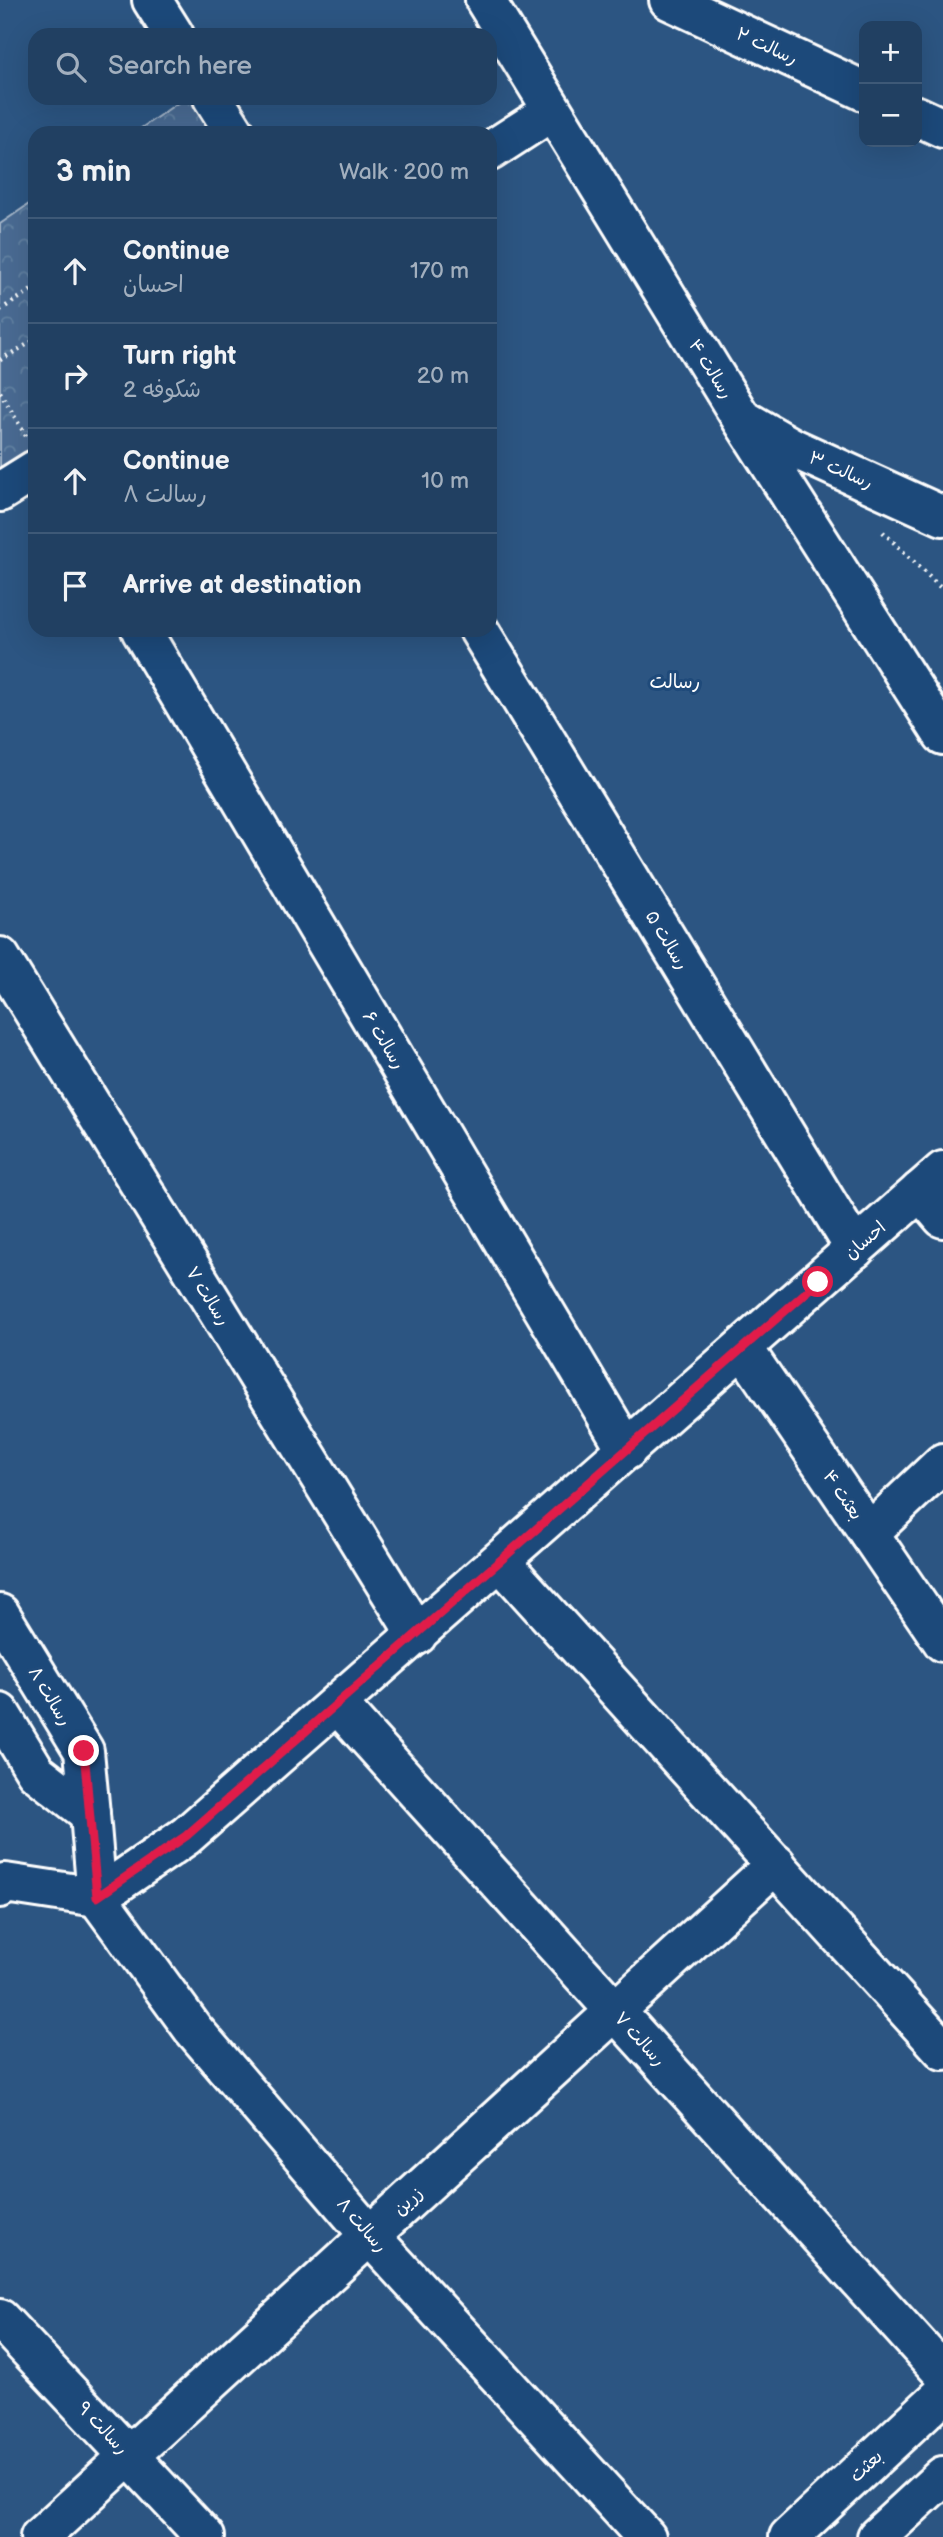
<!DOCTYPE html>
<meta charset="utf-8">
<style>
:root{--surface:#214062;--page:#2d4b6b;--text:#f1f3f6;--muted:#a2afbe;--line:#3e5977}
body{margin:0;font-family:"Balsamiq Sans","Playpen Sans Arabic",sans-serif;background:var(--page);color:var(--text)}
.controls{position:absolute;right:21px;top:21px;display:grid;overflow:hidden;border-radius:14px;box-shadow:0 7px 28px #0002}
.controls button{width:63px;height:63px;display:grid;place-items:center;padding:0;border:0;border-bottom:2px solid var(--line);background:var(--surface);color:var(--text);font:35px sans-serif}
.stop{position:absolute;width:21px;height:21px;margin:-16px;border:5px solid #e11d48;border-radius:50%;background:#fff}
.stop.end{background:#e11d48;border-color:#fff;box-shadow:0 2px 7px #0008}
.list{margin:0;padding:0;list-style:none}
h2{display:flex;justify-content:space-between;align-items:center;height:91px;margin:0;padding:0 28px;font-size:30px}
h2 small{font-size:23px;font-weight:400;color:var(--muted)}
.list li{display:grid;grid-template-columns:46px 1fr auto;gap:21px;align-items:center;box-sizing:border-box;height:105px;padding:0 28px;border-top:2px solid var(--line)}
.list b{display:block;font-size:26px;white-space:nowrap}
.list p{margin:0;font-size:23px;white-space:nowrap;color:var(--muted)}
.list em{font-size:23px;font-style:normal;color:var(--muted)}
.icon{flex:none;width:38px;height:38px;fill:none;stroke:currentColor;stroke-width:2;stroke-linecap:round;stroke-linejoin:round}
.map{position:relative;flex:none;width:943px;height:2537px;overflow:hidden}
.search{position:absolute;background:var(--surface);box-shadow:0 7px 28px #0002;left:28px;top:28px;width:469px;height:77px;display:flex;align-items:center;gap:18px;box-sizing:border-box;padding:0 24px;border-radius:21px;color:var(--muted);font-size:26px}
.panel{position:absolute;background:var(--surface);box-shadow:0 7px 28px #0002;left:28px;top:126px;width:469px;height:511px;border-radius:21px}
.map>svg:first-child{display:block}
.park{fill:url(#park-crowns);stroke:#a4b5c8;stroke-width:2}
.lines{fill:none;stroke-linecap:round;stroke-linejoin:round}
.minor-casing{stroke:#fff;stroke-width:44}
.path{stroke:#fff;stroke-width:4.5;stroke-dasharray:2 5;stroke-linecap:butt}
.minor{stroke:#1f4a7a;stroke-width:38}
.route{stroke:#e11d48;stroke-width:9}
.labels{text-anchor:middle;stroke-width:6;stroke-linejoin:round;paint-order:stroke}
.street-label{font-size:18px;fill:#fff;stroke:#1f4a7a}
.neighbourhood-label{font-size:19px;fill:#fff;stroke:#1f4a7a}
</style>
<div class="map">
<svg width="943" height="2537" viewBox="0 0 943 2537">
<defs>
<pattern id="park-crowns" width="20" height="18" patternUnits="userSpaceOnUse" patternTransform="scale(1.75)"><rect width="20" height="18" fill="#486b92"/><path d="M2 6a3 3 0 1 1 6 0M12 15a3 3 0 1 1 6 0" fill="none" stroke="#6381a2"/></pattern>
</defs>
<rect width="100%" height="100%" fill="#2c5582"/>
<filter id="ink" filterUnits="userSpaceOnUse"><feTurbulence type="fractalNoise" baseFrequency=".0143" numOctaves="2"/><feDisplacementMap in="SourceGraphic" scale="14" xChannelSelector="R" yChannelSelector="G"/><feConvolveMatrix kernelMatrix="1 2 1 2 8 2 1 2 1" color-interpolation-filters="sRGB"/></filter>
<g filter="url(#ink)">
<!-- park -->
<g class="park">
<path d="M185 98H213L235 133H134Z"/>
<path d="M35 200V470L0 492V224Z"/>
</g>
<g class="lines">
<defs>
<g id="minor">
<path d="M152 0 174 35"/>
<path d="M485 0 741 418 943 735"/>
<path d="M669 0 864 91"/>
<path d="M213 98 235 133"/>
<path d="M917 116 943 128"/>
<path d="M490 151 552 111"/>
<path d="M746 421 793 448 943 516"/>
<path d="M0 492 35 470"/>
<path d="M141 630 627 1450"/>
<path d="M479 630 855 1249"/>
<path d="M0 957 417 1635"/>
<path d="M920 1191 943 1218"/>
<path d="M743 1348 943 1642"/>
<path d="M869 1533 943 1463"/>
<path d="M501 1562 943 2050"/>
<path d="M0 1614 84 1751 90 1814 36 1772 0 1713"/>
<path d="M338 1705 943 2373"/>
<path d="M90 1814 97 1897 193 2029 370 2236 646 2537"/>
<path d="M0 1888 5 1883 97 1897 186 1836 943 1171"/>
<path d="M0 2319 205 2537"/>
<path d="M40 2537 776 1864"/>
<path d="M789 2537 943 2394"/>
<path d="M877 2537 943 2476"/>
</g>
</defs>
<!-- minor casing -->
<use href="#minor" class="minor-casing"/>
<!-- path -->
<g class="path">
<path d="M0 310 35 288"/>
<path d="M0 360 35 340"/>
<path d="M0 392 26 436"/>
<path d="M883 532 943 590"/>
</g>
<!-- minor -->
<use href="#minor" class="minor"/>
</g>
</g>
<g class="lines" filter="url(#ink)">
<!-- route -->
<path class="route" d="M84 1751 97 1897 186 1836 818 1282"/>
</g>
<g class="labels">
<!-- street labels -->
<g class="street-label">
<text transform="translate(767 46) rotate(25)" y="6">رسالت ۲</text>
<text transform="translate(711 369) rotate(58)" y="6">رسالت ۴</text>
<text transform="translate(841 470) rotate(24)" y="6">رسالت ۳</text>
<text transform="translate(667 940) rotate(59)" y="6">رسالت ۵</text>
<text transform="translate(384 1040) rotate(59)" y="6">رسالت ۶</text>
<text transform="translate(865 1240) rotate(-41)" y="6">احسان</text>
<text transform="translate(208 1296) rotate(58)" y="6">رسالت ۷</text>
<text transform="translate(843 1495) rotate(56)" y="6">بعثت ۴</text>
<text transform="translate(50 1696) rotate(59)" y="6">رسالت ۸</text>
<text transform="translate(640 2039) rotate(48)" y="6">رسالت ۷</text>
<text transform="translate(408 2201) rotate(-43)" y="6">زرین</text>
<text transform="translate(362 2225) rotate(49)" y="6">رسالت ۸</text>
<text transform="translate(103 2428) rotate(47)" y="6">رسالت ۹</text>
<text transform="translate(866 2466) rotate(-43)" y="6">بعثت</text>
</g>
<!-- neighbourhood labels -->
<g class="neighbourhood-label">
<text x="675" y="688">رسالت</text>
</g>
</g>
</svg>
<div class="controls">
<button>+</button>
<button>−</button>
</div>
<div class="stop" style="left:818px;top:1282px"></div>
<div class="stop end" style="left:84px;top:1751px"></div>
<div class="search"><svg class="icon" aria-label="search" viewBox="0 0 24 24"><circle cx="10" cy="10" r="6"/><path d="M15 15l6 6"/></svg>Search here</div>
<section class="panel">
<h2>3 min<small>Walk · 200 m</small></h2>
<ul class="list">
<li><svg class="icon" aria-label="ahead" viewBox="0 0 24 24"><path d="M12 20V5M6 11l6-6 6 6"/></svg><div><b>Continue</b><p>احسان</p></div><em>170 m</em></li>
<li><svg class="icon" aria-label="right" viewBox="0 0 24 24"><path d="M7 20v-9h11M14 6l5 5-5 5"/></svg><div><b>Turn right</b><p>شکوفه 2</p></div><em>20 m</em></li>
<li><svg class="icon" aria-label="ahead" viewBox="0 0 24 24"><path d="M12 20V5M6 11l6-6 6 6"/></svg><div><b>Continue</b><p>رسالت ۸</p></div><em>10 m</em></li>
<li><svg class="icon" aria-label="arrive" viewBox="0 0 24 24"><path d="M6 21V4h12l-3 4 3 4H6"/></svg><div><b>Arrive at destination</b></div></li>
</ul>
</section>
</div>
